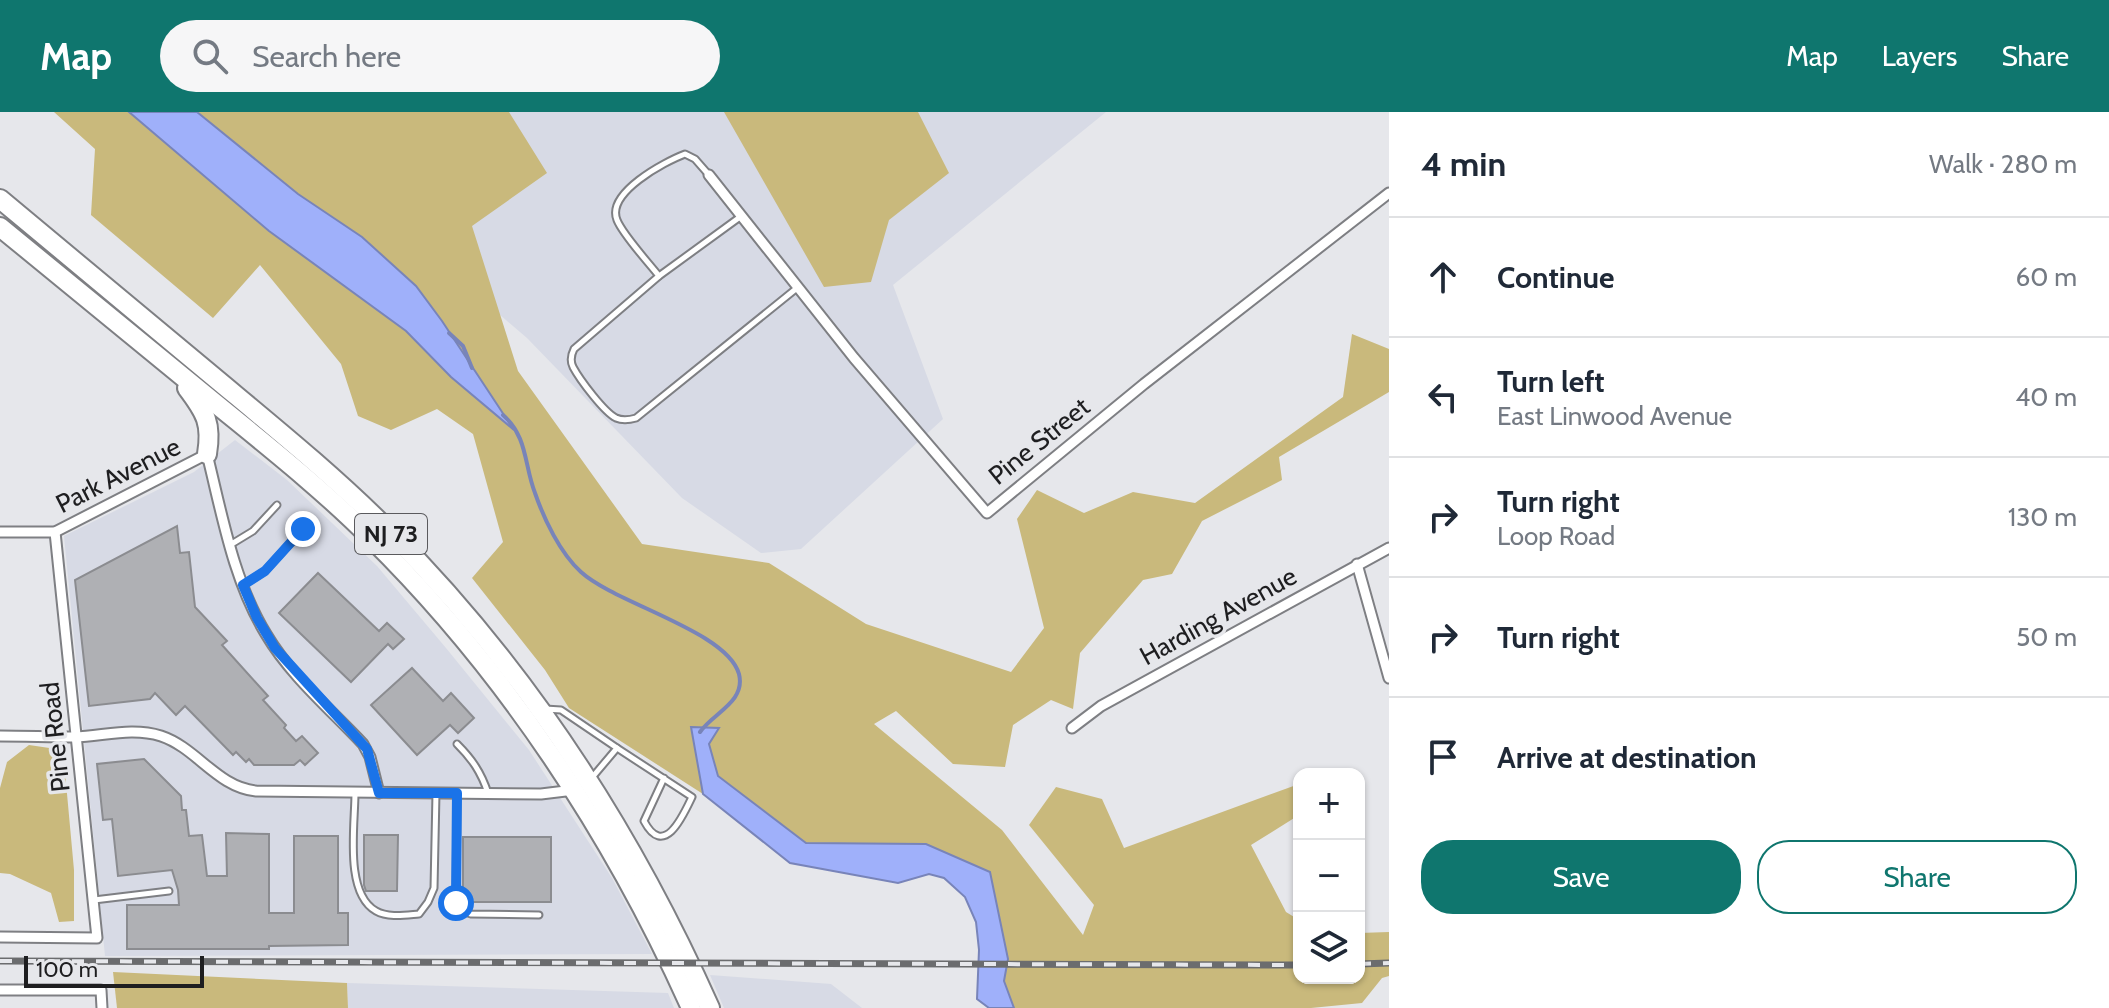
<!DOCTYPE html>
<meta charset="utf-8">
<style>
:root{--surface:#fff;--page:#f6f6f7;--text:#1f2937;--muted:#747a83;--line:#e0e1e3;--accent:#0f766e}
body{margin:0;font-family:Cabin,sans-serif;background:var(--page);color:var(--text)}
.controls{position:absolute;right:24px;bottom:24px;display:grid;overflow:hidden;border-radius:16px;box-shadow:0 2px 6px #0004}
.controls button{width:72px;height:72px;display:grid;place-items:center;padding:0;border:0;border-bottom:2px solid var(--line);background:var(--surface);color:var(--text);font:40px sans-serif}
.scale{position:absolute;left:24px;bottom:20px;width:180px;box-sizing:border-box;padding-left:8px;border:4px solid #1e1e20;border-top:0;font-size:22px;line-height:28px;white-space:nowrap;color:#1e1e20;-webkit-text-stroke:6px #e6e7eb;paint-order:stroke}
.stop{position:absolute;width:24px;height:24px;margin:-18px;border:6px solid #1a73e8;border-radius:50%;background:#fff}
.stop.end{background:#1a73e8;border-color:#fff;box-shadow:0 2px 8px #0008}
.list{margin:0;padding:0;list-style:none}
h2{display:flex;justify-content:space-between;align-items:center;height:104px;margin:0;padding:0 32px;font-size:34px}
h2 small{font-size:26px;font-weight:400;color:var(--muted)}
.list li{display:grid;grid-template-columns:52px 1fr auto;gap:24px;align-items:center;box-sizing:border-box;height:120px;padding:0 32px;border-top:2px solid var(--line)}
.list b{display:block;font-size:30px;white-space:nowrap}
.list p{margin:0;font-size:26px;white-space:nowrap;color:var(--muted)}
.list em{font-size:26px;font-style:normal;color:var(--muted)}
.actions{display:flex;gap:16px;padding:24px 32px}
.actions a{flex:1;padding:18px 0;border:2px solid var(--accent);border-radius:32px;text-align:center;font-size:28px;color:var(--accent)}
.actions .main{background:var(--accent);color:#fff}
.icon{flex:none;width:44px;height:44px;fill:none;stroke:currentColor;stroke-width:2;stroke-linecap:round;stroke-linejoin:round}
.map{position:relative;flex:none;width:1389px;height:896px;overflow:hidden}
header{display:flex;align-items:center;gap:48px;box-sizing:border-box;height:112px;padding:0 40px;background:var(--accent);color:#fff}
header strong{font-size:38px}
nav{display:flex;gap:44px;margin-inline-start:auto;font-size:28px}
.search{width:560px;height:72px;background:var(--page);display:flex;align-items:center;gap:20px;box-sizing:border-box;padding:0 28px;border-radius:44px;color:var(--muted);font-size:30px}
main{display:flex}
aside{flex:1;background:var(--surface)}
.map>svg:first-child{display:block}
.built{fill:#d7dae5}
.green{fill:#c9b97c}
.water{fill:#9fb0fa;stroke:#7884b9;stroke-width:2}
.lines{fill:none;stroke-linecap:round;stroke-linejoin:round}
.stream{stroke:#7884b9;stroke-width:4}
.building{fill:#afb0b4;stroke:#8b8c90;stroke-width:2}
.lane-casing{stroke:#7e7f83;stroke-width:9}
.street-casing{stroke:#7e7f83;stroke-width:13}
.highway-casing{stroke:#7e7f83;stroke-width:22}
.lane{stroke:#fff;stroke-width:5}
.street{stroke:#fff;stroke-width:9}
.highway{stroke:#fff;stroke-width:18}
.rail-casing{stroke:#6b6c6e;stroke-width:7}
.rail{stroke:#e6e7eb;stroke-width:4;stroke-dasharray:12;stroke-linecap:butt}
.route{stroke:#1a73e8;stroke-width:10}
.labels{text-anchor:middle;stroke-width:7;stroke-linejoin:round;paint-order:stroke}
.shield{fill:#e6e7eb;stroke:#5a5a5d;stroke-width:2}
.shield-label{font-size:24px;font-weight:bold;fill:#1e1e20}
.street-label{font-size:26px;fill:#1e1e20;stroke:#e6e7eb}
</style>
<header>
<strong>Map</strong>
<div class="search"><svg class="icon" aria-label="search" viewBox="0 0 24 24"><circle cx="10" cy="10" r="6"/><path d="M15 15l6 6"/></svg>Search here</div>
<nav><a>Map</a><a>Layers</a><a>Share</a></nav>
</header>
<main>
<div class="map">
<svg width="1389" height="896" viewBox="0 0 1389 896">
<rect width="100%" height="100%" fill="#e6e7eb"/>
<!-- built -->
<g class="built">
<path d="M263 0H1106L893 173 943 307 801 437 761 441 682 386 527 226Z"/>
<path d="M235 328 287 368 377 454 446 536 529 638 612 766 652 842 105 844 64 424 194 360Z"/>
<path d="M710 863 831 872 862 896H724Z"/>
<path d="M347 871 668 881 674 896H348Z"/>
</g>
<!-- green -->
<g class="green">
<path d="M54 0H509L547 61 472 114 518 259 642 432 769 451 866 512 1011 560 1044 516 1017 407 1037 378 1084 401 1133 380 1195 391 1343 285 1352 222 1389 237V280L1279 345 1282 368 1202 409 1172 462 1143 468 1080 541 1073 597 1051 588 1013 613 1005 655 953 652 896 599 874 612 1002 718 1083 823 1094 793 1029 713 1056 675 1102 687 1124 736 1299 672V703L1251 733 1286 800 1299 808V866H1359V821L1389 820V864L1382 866 1362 891 1311 896H1014L1004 869 1008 847 990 760 926 732 806 731 718 664 709 632 718 616H692L703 682 569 596 545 558 472 466 503 430 473 322 437 297 391 318 358 304 341 252 260 153 213 206 91 103 95 37Z"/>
<path d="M724 0H918L949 61 889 108 871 170 824 175Z"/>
<path d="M29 633 63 638 74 758V809L59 810 51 781 10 762 0 761V676L7 650Z"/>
<path d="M113 860 347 871 348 896H117Z"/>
</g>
<!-- water -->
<g class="water">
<path d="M129 0H197L298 82 362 125 416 174 442 209 514 318 451 265 406 219 269 119Z"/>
<path d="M691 615 719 616 709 632 718 664 806 731 926 732 990 760 1008 847 1004 869 1014 896H989L977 887 979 838 976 810 965 785 944 766 929 762 898 771 790 751 703 682Z"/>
</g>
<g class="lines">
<!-- stream -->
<g class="stream">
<path d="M449 221 463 234 472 256"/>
<path d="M503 303C528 325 524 353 535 381 544 407 560 441 581 460 616 492 727 519 739 562 746 590 713 601 700 620"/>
</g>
</g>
<!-- building -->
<g class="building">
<path d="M177 414 180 441 189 440 195 495 227 529 222 533 268 584 263 588 286 613 284 616 296 629 302 624 318 641 305 653 300 648 294 653H254L249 647 246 650 236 640 233 643 185 594 176 603 155 581 150 587 89 594 75 468Z"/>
<path d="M318 461 379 519 387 511 404 527 393 537 388 532 351 570 279 501Z"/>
<path d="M412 556 443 589 451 581 474 606 458 621 450 613 417 643 371 593Z"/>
<path d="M144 647 181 684 182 698H186L189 724 202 723 207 764H227L226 721 269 722V801H294V724H338V801H348V833L269 834V837H127V793H179L178 778 172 758 118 764 112 707 103 708 97 652Z"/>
<path d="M364 723H398L397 779H366L364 773Z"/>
<rect x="463" y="725" width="88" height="65"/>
</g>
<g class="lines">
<defs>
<g id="lane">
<path d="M740 105 659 164 574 237C571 243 570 249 573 255 580 268 604 300 616 306 623 309 629 308 636 306L797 176"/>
<path d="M659 164C648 150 623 123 617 108 606 81 664 50 685 42L695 47 709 63"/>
<path d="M230 433 253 419 277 393"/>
<path d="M243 473 265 459 303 417"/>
<path d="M545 597 561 598 617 636 590 668"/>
<path d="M457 632C472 647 481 660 488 681"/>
<path d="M617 636 692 685C683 704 664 747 644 709L664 666"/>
<path d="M355 681C355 713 344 781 376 799 388 806 406 803 419 802L428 790 434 776 436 681"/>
<path d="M457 682 456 791 461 799 471 802 539 803"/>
<path d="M94 788 169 779"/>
</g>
<g id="street">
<path d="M709 63 854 246 987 401 1144 272 1389 81"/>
<path d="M0 420H55L207 342C222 402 233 468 266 522 290 563 330 597 363 632L370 645 379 681"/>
<path d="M1357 452 1389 566"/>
<path d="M1072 616 1101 594 1389 436"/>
<path d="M0 624C25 624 50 625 75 625 104 624 132 615 161 624 197 636 217 675 256 679L541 682 574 678"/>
<path d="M0 825 97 826 55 420"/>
<path d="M0 878H101L102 896"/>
</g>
<g id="highway">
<path d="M0 87C70 146 140 203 209 261 270 312 331 361 387 417 524 554 631 719 710 896"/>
<path d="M0 115C70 172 140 230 210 287 265 332 320 375 370 425 506 559 613 722 691 896"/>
<path d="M187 276C206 301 212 312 207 342"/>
</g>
</defs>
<!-- lane casing -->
<use href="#lane" class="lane-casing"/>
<!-- street casing -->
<use href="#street" class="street-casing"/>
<!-- highway casing -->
<use href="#highway" class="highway-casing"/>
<!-- lane -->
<use href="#lane" class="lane"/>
<!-- street -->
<use href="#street" class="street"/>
<!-- highway -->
<use href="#highway" class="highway"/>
<defs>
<g id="rail">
<path d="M0 849 1299 853"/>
<path d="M1359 852 1389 851"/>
</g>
</defs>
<!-- rail casing -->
<use href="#rail" class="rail-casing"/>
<!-- rail -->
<use href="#rail" class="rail"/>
</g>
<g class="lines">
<!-- route -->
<path class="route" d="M303 417 265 459 243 473 257 506 275 536 367 637 379 681H457L456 791"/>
</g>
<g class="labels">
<!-- shield labels -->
<rect class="shield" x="355" y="402" width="72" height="40" rx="6"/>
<g class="shield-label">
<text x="391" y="430">NJ 73</text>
</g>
<!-- street labels -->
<g class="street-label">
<text transform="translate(1039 329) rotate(-39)" y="9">Pine Street</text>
<text transform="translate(118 363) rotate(-27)" y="9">Park Avenue</text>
<text transform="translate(1218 504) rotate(-29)" y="9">Harding Avenue</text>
<text transform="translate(55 625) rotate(-96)" y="9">Pine Road</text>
</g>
</g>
</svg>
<div class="controls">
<button>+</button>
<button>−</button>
<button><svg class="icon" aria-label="layers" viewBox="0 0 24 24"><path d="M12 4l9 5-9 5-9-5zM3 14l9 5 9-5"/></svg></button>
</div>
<div class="scale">100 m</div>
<div class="stop" style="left:456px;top:791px"></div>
<div class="stop end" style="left:303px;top:417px"></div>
</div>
<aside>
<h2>4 min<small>Walk · 280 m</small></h2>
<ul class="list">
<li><svg class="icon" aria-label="ahead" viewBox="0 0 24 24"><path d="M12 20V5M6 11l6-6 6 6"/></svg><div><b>Continue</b></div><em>60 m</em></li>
<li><svg class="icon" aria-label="left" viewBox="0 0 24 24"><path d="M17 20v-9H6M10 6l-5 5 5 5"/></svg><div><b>Turn left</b><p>East Linwood Avenue</p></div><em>40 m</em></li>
<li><svg class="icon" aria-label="right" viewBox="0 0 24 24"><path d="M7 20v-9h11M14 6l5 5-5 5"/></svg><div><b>Turn right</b><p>Loop Road</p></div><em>130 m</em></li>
<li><svg class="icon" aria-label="right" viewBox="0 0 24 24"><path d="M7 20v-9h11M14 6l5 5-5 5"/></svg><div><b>Turn right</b></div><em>50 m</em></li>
<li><svg class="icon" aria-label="arrive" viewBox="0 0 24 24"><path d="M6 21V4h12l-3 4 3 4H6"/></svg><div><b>Arrive at destination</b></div></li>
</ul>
<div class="actions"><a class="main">Save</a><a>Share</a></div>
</aside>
</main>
